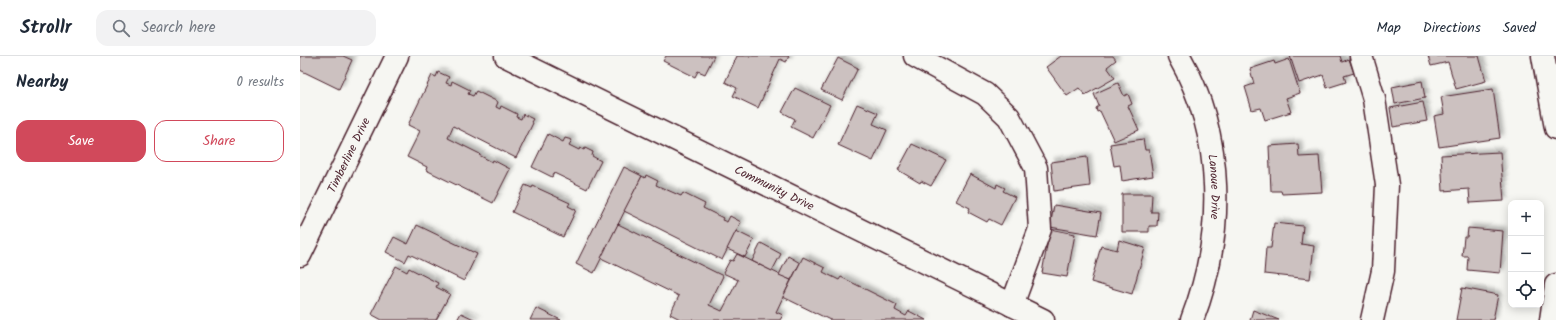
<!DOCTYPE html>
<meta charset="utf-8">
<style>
:root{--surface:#fff;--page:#f2f2f3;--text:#1f2937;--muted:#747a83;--line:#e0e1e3;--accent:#d1495b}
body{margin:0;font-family:Kalam,sans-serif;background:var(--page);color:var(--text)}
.controls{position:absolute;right:12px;bottom:12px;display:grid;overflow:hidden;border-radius:8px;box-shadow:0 2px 10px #0003}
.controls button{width:36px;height:36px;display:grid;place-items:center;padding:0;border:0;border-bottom:1px solid var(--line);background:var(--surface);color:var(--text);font:20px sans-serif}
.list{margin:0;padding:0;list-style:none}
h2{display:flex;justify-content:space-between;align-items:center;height:52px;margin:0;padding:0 16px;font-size:17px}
h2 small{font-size:13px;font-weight:400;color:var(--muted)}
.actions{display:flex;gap:8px;padding:12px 16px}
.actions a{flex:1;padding:9px 0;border:1px solid var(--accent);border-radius:12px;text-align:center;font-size:14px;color:var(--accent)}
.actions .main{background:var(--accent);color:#fff}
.icon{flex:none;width:22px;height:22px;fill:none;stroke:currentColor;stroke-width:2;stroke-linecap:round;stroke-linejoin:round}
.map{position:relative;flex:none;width:1256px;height:264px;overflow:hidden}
header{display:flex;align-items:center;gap:24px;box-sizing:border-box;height:56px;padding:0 20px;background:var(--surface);border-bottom:1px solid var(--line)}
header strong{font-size:19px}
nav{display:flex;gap:22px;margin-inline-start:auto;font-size:14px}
.search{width:280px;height:36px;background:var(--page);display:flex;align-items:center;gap:10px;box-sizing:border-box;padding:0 14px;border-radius:12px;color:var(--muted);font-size:15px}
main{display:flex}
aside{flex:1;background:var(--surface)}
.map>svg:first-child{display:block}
.building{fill:#ccc1c0;stroke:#4a1f2b;filter:url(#shadow)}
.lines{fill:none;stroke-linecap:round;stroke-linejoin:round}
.minor-casing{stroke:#4a1f2b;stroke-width:25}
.minor{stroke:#f6f6f2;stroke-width:22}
.labels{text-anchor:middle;stroke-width:4;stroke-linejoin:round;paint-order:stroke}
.street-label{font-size:12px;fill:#4a1f2b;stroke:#f6f6f2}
</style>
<header>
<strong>Strollr</strong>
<div class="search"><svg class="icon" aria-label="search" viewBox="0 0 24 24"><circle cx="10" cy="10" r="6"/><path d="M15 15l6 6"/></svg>Search here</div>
<nav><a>Map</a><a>Directions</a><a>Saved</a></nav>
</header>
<main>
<aside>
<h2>Nearby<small>0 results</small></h2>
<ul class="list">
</ul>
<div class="actions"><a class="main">Save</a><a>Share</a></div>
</aside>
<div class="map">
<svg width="1256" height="264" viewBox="0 0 1256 264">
<defs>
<filter id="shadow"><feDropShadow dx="3.5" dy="-3.5" stdDeviation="2" flood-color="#0004"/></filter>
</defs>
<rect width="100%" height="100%" fill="#f6f6f2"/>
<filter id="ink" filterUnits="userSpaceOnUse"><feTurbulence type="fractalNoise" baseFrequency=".025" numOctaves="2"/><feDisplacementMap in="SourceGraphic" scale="8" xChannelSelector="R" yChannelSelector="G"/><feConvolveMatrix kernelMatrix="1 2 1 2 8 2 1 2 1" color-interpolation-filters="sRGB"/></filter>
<g filter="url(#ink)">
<!-- building -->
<g class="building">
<path d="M0 0H43L52 4 39 33 0 14Z"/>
<path d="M366 0H414L405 18 398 15 395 21 363 5Z"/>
<path d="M437 0H489L486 6 480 3 458 52 433 40 437 32 425 26Z"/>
<path d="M761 0H813L816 4 807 11 815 22 785 39 779 32 767 40 746 11Z"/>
<path d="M990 0H1040L1042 6 1049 3 1054 17 1044 20 1046 26 1027 32 1023 19 999 27Z"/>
<path d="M1128 0H1179L1186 25 1156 33 1148 6 1131 10Z"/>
<path d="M538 2 558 12 542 44 521 34Z"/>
<path d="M989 3 1000 37 986 42 991 56 965 64 961 52 952 54 945 31 954 28 950 13 974 5 975 8Z"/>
<path d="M138 16 149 21 146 27 151 29 152 25 170 34 168 38 173 40 176 35 198 46 196 51 200 53 201 50 217 58 216 61 221 63 223 58 233 63 231 66 233 67 216 102 153 70 148 82 180 98 179 99 192 106 193 104 210 113 193 147 126 114 127 111 107 101 120 75 108 69 132 19 136 21Z"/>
<path d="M1122 25 1125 42 1095 48 1092 31Z"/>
<path d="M818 27 824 40 828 38 832 48 828 50 839 74 814 85 800 55 797 56 796 52 799 50 794 38Z"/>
<path d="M495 32 530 49 513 82 491 71 495 63 482 56Z"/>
<path d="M1193 33 1200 82 1139 91 1134 60 1144 58 1141 41Z"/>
<path d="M1123 46 1127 65 1093 71 1090 52Z"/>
<path d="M557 48 578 57 573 68 587 74 573 105 538 89Z"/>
<path d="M248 78 263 86 265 82 272 84 269 89 279 94 280 92 284 94 285 92 293 96 292 100 301 105 287 133 254 117 252 121 232 111Z"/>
<path d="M843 83 845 94H849L853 120 822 125 820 109 814 110 810 88Z"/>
<path d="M612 88 646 104 631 130 621 125 620 127 598 114Z"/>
<path d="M998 88 999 101 1019 100 1022 136 982 138 981 135H971L969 90Z"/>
<path d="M1200 96 1204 145 1170 147 1169 133 1143 135 1141 99Z"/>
<path d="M787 101 790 130 754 135 751 106Z"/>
<path d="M324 111 342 120 294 217 276 208Z"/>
<path d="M670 118 696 132 697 128 705 132 703 135 715 141 701 169 689 163 687 166 668 156 670 152 656 145Z"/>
<path d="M346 119 358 125 356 129 381 140 383 137 405 148 403 152 423 162 422 164 427 166 430 160 441 166 422 204 324 155 342 120 345 122Z"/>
<path d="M225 129 232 132 233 130 270 147 268 150 276 154 263 181 212 156Z"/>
<path d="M822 138H852L851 156H858L857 170H849V176H822Z"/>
<path d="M754 149 801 157 797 179 750 171Z"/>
<path d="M974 167 1003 170 1001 188 1014 190 1010 223 964 218 966 192H971Z"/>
<path d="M318 168 423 220 409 249 422 255 438 224 423 217 430 204 433 205 437 198 491 224 476 256 483 259 480 264H382L370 258 379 240 301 202Z"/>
<path d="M117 169 177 198 164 225 109 198 105 206 86 196 94 181 108 188Z"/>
<path d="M1168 172 1203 175 1200 217 1167 214 1168 200H1162L1164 181H1167Z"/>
<path d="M750 173 775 178 767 221 742 217Z"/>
<path d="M436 175 454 184 445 201 427 193Z"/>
<path d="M819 184 845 192 832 238 791 226 801 190 817 194Z"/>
<path d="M461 187 481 198 472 215 452 205Z"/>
<path d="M488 200 500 207 491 224 479 219Z"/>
<path d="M503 201 525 212 523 216 539 224 541 221 597 249 595 254 606 260 609 255 626 264H530L483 241Z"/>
<path d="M96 210 107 216 109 212 138 227 136 231 150 238 136 264H82L71 258Z"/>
<path d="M1162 232 1198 239 1193 264H1156Z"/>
<path d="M236 252 261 264H230Z"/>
<path d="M953 254 979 264H950Z"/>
<path d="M161 257 176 264H157Z"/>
</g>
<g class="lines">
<defs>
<g id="minor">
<path id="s1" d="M206 0 743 264"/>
<path d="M615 0 685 38 709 61 736 112 740 173 712 249"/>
<path id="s2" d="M879 0C925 81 925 179 892 264"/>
<path d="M1061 0 1074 43 1087 129 1083 215 1072 264"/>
<path d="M1243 0 1256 72"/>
<path id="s3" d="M0 199 97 0"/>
<path d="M1251 264 1256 229"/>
</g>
</defs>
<!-- minor casing -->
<use href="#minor" class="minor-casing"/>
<!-- minor -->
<use href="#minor" class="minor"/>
</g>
</g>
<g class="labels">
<!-- street labels -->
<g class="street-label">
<text dy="4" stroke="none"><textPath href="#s3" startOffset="111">Timberline Drive</textPath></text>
<text dy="4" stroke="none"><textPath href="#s1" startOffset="299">Community Drive</textPath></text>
<text dy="4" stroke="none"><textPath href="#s2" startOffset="137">Lanoue Drive</textPath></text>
</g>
</g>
</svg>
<div class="controls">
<button>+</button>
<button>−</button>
<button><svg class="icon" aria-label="locate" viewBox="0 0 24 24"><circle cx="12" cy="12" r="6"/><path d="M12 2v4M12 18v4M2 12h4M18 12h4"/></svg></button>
</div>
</div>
</main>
